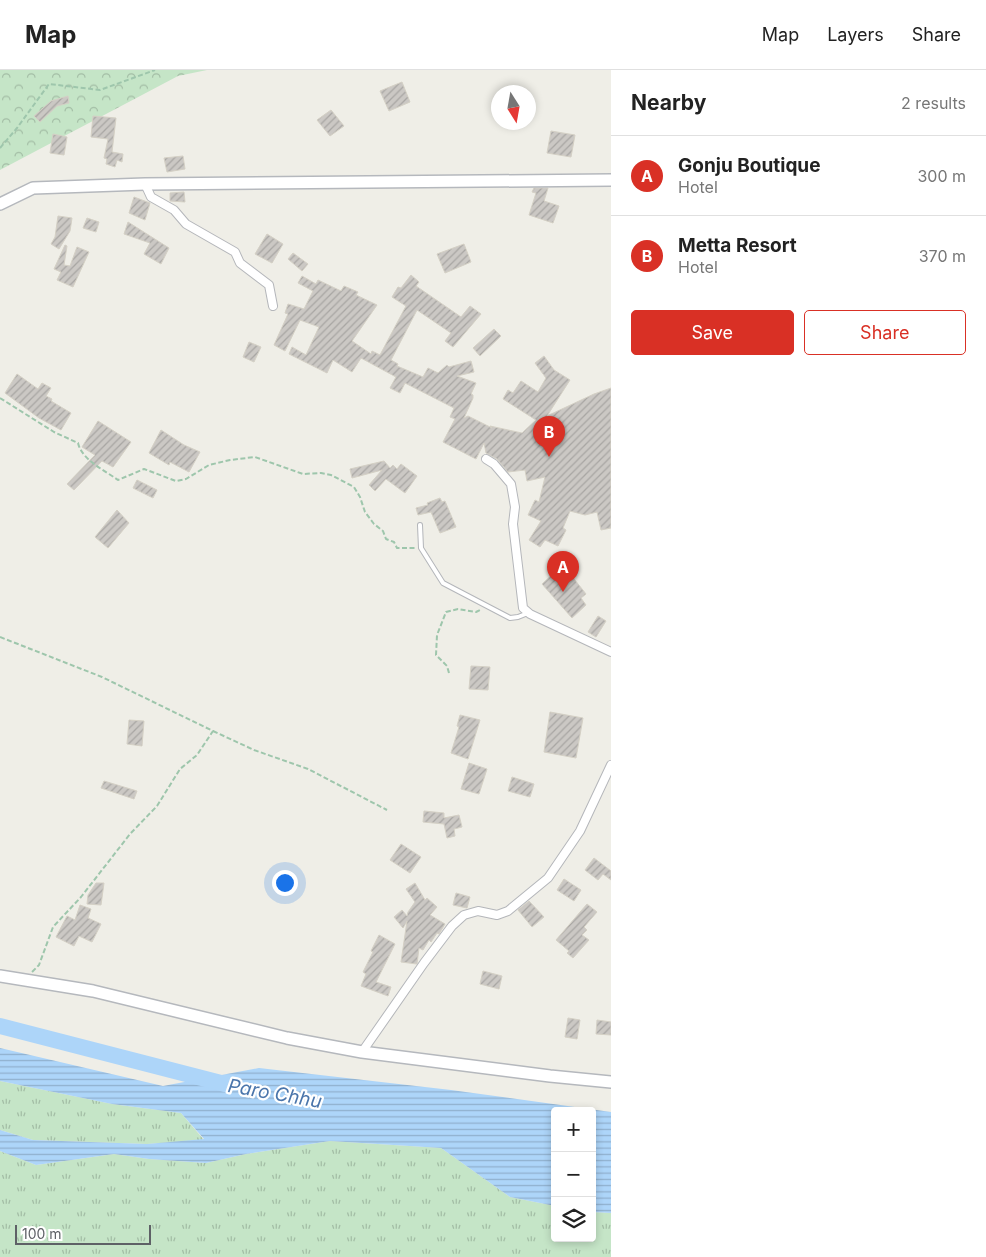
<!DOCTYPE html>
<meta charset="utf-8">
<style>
:root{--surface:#fff;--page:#f6f6f6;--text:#222;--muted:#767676;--line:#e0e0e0;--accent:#d93025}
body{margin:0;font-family:Inter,sans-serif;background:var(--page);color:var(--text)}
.controls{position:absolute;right:15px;bottom:15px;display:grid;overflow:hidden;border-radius:5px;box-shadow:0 2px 8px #0003}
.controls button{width:45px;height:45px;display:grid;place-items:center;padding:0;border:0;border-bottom:1px solid var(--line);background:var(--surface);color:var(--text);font:25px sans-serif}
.compass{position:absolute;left:491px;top:15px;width:45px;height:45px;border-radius:50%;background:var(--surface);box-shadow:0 2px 8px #0003;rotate:169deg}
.scale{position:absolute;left:15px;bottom:12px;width:136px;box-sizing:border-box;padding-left:5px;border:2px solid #5e6166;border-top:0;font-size:14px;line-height:18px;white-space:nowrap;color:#5e6166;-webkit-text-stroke:4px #fff;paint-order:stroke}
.you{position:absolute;left:284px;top:812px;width:18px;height:18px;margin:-12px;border:4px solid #fff;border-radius:50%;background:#1a73e8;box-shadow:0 0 0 8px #1a73e833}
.badge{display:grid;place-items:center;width:32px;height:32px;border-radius:50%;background:var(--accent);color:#fff;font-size:16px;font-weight:700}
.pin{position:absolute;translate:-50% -41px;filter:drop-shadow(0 1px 2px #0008)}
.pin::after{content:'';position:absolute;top:26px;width:18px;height:15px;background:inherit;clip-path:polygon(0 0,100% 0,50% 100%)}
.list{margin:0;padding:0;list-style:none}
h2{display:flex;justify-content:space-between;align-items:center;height:65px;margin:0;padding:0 20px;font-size:21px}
h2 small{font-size:16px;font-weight:400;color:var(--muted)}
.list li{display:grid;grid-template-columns:32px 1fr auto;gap:15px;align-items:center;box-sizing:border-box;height:80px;padding:0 20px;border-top:1px solid var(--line)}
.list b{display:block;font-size:19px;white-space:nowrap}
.list p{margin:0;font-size:16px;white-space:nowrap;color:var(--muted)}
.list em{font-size:16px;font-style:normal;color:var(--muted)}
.actions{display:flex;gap:10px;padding:15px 20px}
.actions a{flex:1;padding:11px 0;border:1px solid var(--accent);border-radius:5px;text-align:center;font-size:18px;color:var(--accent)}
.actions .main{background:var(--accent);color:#fff}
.icon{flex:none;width:28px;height:28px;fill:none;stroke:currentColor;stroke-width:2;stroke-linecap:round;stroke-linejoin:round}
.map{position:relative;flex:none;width:611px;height:1187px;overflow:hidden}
header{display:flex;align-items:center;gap:30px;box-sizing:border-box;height:70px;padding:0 25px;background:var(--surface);border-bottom:1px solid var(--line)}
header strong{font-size:24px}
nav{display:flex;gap:28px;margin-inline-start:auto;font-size:18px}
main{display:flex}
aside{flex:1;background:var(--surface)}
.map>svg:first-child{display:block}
.grass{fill:url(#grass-tufts)}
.forest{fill:url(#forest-crowns)}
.water{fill:url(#water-rules)}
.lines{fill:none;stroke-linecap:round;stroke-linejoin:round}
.river{stroke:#add5f9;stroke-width:16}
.building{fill:url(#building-hatch);stroke:#d4d0c5}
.lane-casing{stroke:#b4b6ba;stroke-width:6}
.street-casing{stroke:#b4b6ba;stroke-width:10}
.secondary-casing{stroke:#b5b8bd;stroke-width:14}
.path{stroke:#9ec6ac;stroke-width:2;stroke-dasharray:5 2.5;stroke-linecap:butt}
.lane{stroke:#fff;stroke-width:4}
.street{stroke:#fff;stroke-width:8}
.secondary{stroke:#fff;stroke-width:11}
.labels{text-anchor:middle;stroke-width:4.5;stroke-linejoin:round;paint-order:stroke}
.water-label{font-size:19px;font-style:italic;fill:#4a75ab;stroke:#fff}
</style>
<header>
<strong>Map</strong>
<nav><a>Map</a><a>Layers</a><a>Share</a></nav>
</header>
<main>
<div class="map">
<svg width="611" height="1187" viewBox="0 0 611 1187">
<defs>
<pattern id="grass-tufts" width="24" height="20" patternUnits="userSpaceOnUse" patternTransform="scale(1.25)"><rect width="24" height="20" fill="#c5e5c7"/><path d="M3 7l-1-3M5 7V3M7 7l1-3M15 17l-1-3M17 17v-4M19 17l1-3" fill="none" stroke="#a3bda5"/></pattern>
<pattern id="forest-crowns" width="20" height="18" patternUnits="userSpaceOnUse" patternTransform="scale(1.25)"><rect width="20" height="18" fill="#c5e5c7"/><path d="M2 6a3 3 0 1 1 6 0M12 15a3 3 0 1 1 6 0" fill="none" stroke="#a3bda5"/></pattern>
<pattern id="water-rules" width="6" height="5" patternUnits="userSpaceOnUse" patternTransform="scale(1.25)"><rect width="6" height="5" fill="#add5f9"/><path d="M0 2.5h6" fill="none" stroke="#90b0cd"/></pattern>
<pattern id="building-hatch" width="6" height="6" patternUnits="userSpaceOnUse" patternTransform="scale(1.25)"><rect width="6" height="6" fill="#cbc8c4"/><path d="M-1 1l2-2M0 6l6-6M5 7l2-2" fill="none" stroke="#a8a6a3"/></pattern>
</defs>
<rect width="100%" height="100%" fill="#efeee7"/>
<!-- grass -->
<g class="grass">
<path d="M0 1011 112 1034 181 1043 204 1070 147 1074 33 1070 0 1060Z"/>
<path d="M330 1071 441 1078 510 1127 555 1136V1168H592V1142L611 1143V1187H0V1081L36 1095 114 1084 149 1089 206 1093 246 1084Z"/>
</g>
<!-- forest -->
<path class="forest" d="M0 0H207L178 6 0 100Z"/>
<!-- water -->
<path class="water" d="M0 978 163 1016 259 998 451 1020 611 1042V1143L592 1142V1041H555V1136L510 1127 441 1078 330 1071 246 1084 206 1093 149 1089 114 1084 36 1095 0 1081V1060L33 1070 147 1074 204 1069 181 1043 112 1034 0 1011Z"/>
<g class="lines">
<!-- river -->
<path class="river" d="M0 956 225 1014"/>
</g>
<!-- building -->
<g class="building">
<path d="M402 12 410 32 389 41 380 21Z"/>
<path d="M68 26 69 33 57 36 40 52 34 46 51 31Z"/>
<path d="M331 40 344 56 330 66 317 50Z"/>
<path d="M93 46 116 48 112 82 123 84 122 92 117 90 115 97 106 94 107 89 104 88 108 69 91 67Z"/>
<path d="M551 61 575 65 571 87 547 83Z"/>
<path d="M53 64 67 67 64 85 50 83Z"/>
<path d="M183 86 185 99 167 102 164 88Z"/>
<path d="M534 118H548L544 131 559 136 553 153 529 145 536 123 532 122Z"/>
<path d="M184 122 185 132 170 131V123Z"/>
<path d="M134 127 150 133 145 150 129 143Z"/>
<path d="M58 146 72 148 70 161 59 179 51 174 55 167Z"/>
<path d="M87 148 99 152 96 162 83 158Z"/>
<path d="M128 152 169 178 161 194 144 184 150 173 124 164Z"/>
<path d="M267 164 283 174 272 193 255 184Z"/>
<path d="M464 174 471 192 445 203 437 184Z"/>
<path d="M65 175 67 176 64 195 70 196 77 177 89 182 73 217 57 210 61 202 54 199Z"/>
<path d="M293 183 308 194 302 201 288 189Z"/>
<path d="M411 205 419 212 416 216 461 247 470 236 481 244 453 277 445 271 451 263 417 240 391 290 398 294 397 296 423 307 428 298 438 303 447 295 449 297 471 291 474 302 457 306 476 313 471 324 473 325V328L464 348 468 346 492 358 490 356 522 363 536 350 503 329 508 320 513 323 521 311 538 322 546 308 535 293 544 286 554 300 570 310 547 346 594 324 611 318V458L601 460 597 442 585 445 570 441 563 458 566 460 558 476 545 470 540 477 529 470 541 451 528 445 535 430 539 432 545 407 527 411 525 400 508 402 497 389 486 383 484 373 476 389 443 372 455 349 450 347 454 338 405 313 400 323 390 318 396 307 361 288 352 302 333 290 327 303 289 284 292 277 306 285 319 257 300 250 285 281 274 275 288 244 285 243 288 234 304 239 313 221 298 213 302 206 316 214 318 210 341 221 344 216 358 222 356 225 377 235 352 271 371 284 372 281 380 285 406 236 392 227 398 217 401 218Z"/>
<path d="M494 259 501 266 480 286 473 278Z"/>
<path d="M249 272 261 277 254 292 243 287Z"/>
<path d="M17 304 38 319 42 313 51 318 46 326 52 329 51 331 71 343 61 360 39 348 5 323Z"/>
<path d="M98 351 131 372 113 397 102 391 74 420 67 414 95 385 82 377Z"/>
<path d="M161 360 184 375 200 382 189 402 170 392 169 395 149 383Z"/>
<path d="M384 391 390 398 393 395 397 399 401 394 417 406 405 423 386 409 375 421 369 415 382 400 352 408 350 399Z"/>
<path d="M137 410 157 420 153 428 133 418Z"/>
<path d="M440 428 442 432 445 431 456 457 440 463 431 442 418 445 416 438 428 435 427 433Z"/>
<path d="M117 440 129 453 108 478 95 467Z"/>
<path d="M567 500 586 524 581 528 586 535 572 548 542 514 556 501 560 506Z"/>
<path d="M598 546 606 551 596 567 588 562Z"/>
<path d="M471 596 490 597 488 620 469 619Z"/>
<path d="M550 642 583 648 576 688 544 682Z"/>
<path d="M460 645 480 650 468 689 451 683 459 657 457 656Z"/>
<path d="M129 650 144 651 142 676 127 674Z"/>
<path d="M469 693 487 699 479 724 461 719Z"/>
<path d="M512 707 534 714 530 727 508 721Z"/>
<path d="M104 711 137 721 134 729 101 718Z"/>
<path d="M424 741 444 743V748L459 745 462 757 454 759 455 766 447 768 444 754 423 752Z"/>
<path d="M401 774 421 787 410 803 390 790Z"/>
<path d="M594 788 611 801V810L603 804 598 810 585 800Z"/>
<path d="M564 809 581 820 574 831 557 820Z"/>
<path d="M96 813H104L101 835 87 834 88 825Z"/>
<path d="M415 813 425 830 427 828 437 837 430 845 445 854 439 864 437 863 431 872 429 870 423 880 419 878 417 894 401 892 407 851 403 858 394 847 402 840 407 846 408 842 415 832 406 819Z"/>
<path d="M456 823 470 827 467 838 453 835Z"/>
<path d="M529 831 544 847 532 857 518 840Z"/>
<path d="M587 834 597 842 584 857 587 860 582 865 589 870 573 888 567 883 569 881 556 870Z"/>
<path d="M80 835 91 839 88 848 101 854 92 872 79 866 74 876 56 867 67 846 75 850Z"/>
<path d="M379 865 395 874 376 912 391 917 388 926 361 916 366 904 363 902 373 882 371 881Z"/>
<path d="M483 901 502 906 499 919 480 914Z"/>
<path d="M568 948 580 950 577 969 565 967Z"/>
<path d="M597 950 611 952V965L596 964Z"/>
</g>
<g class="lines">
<defs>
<path id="lane" d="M420 455 421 478 443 513 510 548 518 547 528 543"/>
<g id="street">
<path d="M145 114 151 127 174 140 186 154 235 182 240 193 269 215 273 236"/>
<path d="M486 389 494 394 511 414 515 437 513 454 523 538 530 544 611 582"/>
<path d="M362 982 424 893 452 856 464 845 478 841 497 845 508 841 548 808 580 761 611 695"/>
</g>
<g id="secondary">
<path d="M0 134 33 118 145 114 611 110"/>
<path d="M0 906 93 921 287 968 362 982 550 1006 611 1012"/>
</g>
</defs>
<!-- lane casing -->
<use href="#lane" class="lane-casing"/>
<!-- street casing -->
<use href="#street" class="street-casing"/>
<!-- secondary casing -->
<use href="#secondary" class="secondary-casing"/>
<!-- path -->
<g class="path">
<path d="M0 78 17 58 49 14 100 20 155 0"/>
<path d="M0 328 54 362 78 373C82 390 104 400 118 410L144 399 176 411 186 409 209 395 230 390 255 387 303 404 321 403 331 405 354 417 360 427 365 442 374 454 383 461 386 469 394 472 397 478H415"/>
<path d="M0 567 102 607 213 661 197 685 180 699 157 736 130 764 81 827 53 857 39 895 32 902"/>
<path d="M449 603 447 596 436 585 437 565 446 542 458 539 476 542 480 540"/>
<path d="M213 661 254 680 308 699 387 740"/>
</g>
<!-- lane -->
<use href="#lane" class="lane"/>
<!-- street -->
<use href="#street" class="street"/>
<!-- secondary -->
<use href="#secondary" class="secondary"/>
</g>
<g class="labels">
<!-- water labels -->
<g class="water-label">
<text transform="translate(275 1023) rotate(10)" y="7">Paro Chhu</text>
</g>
</g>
</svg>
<div class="controls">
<button>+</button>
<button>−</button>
<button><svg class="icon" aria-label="layers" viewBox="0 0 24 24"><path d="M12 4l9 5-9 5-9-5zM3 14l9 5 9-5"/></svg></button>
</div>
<svg class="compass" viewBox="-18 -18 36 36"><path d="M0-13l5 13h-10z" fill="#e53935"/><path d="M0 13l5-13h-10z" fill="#767676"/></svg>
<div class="scale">100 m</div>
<div class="you"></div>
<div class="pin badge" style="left:563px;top:522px">A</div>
<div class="pin badge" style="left:549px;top:387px">B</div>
</div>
<aside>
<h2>Nearby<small>2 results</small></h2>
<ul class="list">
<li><span class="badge">A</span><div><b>Gonju Boutique</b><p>Hotel</p></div><em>300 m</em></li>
<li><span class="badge">B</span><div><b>Metta Resort</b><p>Hotel</p></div><em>370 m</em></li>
</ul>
<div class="actions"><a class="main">Save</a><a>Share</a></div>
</aside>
</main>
